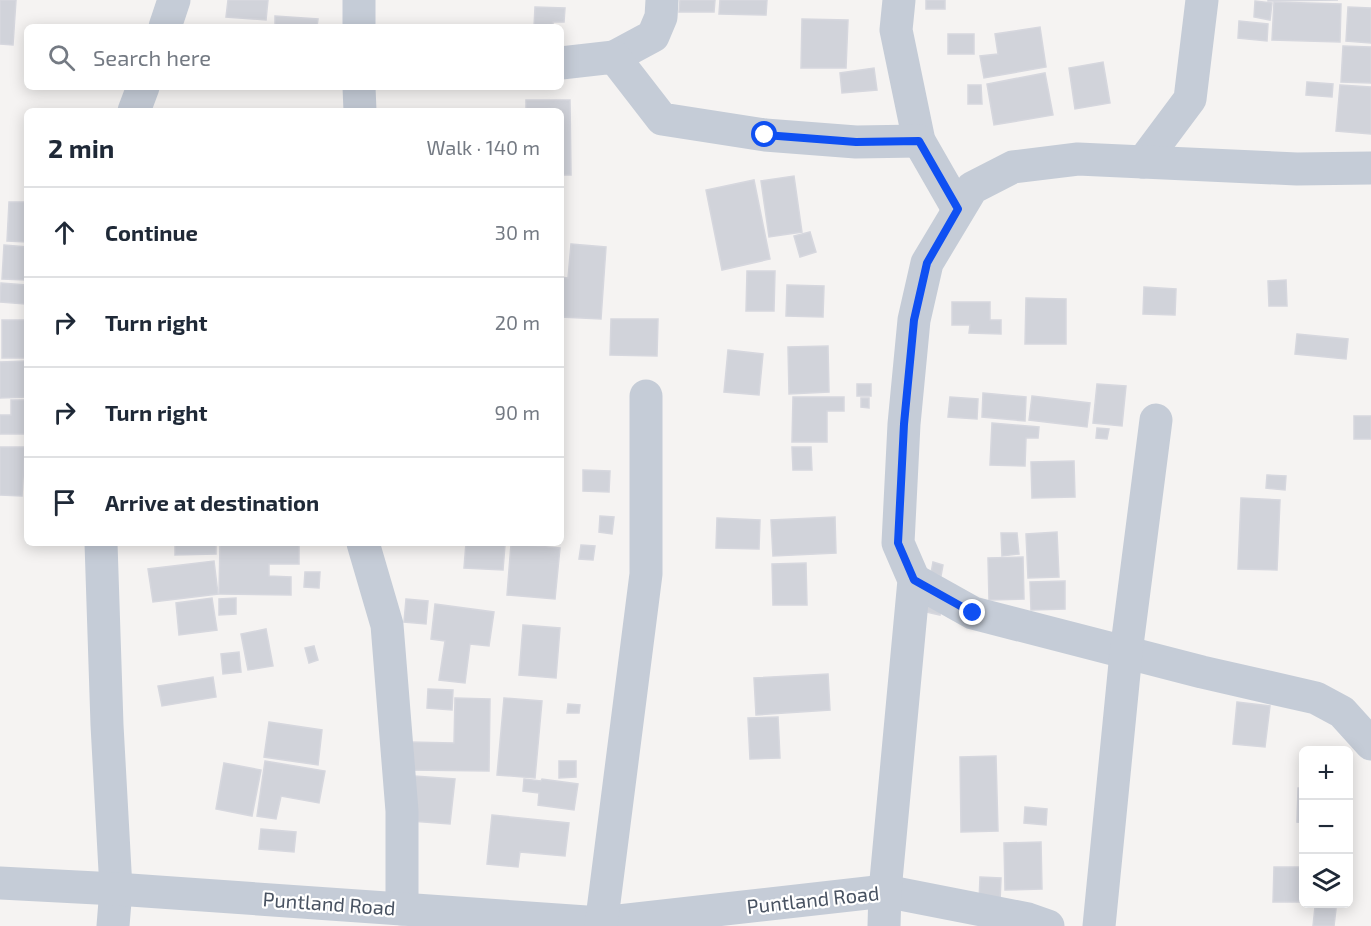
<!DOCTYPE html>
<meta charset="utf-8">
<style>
:root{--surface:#fff;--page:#f2f2f3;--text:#1f2937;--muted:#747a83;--line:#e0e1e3}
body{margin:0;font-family:"Exo 2",sans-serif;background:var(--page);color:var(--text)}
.controls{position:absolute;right:18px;bottom:18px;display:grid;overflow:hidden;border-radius:9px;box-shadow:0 3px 15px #0003}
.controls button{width:54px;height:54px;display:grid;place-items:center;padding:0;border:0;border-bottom:2px solid var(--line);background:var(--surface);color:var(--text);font:30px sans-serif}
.stop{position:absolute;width:18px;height:18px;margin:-14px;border:4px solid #0f50f2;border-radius:50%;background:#fff}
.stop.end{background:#0f50f2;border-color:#fff;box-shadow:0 2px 6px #0008}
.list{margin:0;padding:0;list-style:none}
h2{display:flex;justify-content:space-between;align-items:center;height:78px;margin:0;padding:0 24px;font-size:26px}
h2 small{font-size:20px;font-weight:400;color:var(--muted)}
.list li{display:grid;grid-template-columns:39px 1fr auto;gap:18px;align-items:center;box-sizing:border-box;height:90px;padding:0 24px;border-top:2px solid var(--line)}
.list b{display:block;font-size:22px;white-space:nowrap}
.list em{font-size:20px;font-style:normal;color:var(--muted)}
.icon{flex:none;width:33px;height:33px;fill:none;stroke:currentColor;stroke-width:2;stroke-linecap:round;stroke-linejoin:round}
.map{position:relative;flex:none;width:1371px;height:926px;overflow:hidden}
.search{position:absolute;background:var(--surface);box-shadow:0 3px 15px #0003;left:24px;top:24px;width:540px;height:66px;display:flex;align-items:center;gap:15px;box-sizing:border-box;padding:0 21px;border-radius:9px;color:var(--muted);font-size:22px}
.panel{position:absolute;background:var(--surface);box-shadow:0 3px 15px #0003;left:24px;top:108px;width:540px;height:438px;border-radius:9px}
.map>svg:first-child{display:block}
.building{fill:#d1d3da;stroke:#d6d7de;stroke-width:1.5}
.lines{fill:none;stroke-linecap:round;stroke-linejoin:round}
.street{stroke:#c5ccd7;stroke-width:33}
.route{stroke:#0f50f2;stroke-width:8}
.labels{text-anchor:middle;stroke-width:4.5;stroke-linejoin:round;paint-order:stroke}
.street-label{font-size:20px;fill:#485261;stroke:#fff}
</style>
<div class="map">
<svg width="1371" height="926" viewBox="0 0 1371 926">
<rect width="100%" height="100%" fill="#f5f3f2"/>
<!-- building -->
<g class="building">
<path d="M0 0H16L13 45 0 44Z"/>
<path d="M228 0H268L266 20 226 17Z"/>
<path d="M680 0H715L714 12H679Z"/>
<path d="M720 0H767L766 15 719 14Z"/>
<rect x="926" y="0" width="19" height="9"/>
<path d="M1268 0H1338L1268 1Z"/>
<path d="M1255 1 1272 3 1270 20 1254 17Z"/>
<path d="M1274 2 1341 4 1340 42 1272 40Z"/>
<path d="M535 7 565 8 564 22H553V27H534Z"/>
<path d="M1348 7 1371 8V43L1346 41Z"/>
<path d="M275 16 318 19 317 27H275Z"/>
<path d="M802 19 848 20 846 68H801Z"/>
<path d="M1239 21 1268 24 1267 41 1238 38Z"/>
<path d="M1040 27 1046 67 984 78 980 56 998 54 995 34Z"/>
<rect x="948" y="34" width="26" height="20"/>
<path d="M1343 46 1371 47V83L1341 82Z"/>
<path d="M1103 62 1110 103 1075 109 1069 68Z"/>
<path d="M874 68 877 90 842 93 840 73Z"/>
<path d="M1045 73 1053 115 994 125 987 84Z"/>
<path d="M1307 82 1333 84 1332 97 1306 95Z"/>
<path d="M968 85H981L982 104H968Z"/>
<path d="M1340 85 1371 87V134L1336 131Z"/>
<path d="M526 100H570L571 175H561V111H526Z"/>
<path d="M794 176 802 232 769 237 761 181Z"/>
<path d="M754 180 770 259 722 270 706 190Z"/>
<path d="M9 202H27V242L7 241Z"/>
<path d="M810 232 816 252 800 257 794 236Z"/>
<path d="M571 244 606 247 601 319 561 317V277L568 278Z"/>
<path d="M4 245 27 247V280L2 279Z"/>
<path d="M747 271H775L774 311H746Z"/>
<path d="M1286 280 1287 306H1269L1268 281Z"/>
<path d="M1 283 26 285 25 304 0 302Z"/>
<path d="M787 285 824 286 823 317 786 316Z"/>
<path d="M1144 287 1176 289 1175 315 1143 314Z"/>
<path d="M1026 298 1066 299V344H1025Z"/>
<path d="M952 302H990V320H1001V334L969 333 970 325H952Z"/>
<path d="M611 319H658L657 356 610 355Z"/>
<rect x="2" y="320" width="25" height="38"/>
<path d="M1297 334 1348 339 1346 359 1295 354Z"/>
<path d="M828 346 829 392 789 394 788 347Z"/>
<path d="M728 350 763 354 759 395 724 392Z"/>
<path d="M27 361V397L0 398V362Z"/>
<rect x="857" y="384" width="14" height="12"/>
<path d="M1097 384 1126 386 1122 426 1093 423Z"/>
<path d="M983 393 1026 397 1025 421 982 417Z"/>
<path d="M1032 396 1090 403 1087 427 1029 420Z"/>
<path d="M793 397H844V411H827V442H792Z"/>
<path d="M950 397 978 399 977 419 948 417Z"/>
<path d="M861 398H869V408L861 407Z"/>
<path d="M11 400H27V434H0V415H11Z"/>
<rect x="1354" y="416" width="17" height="23"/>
<path d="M992 423 1039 427 1038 438H1026L1025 466 990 465Z"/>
<path d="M1097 428 1109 429 1107 439 1096 438Z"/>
<path d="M0 447H25L22 496 0 495Z"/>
<path d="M792 447H811L812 470H793Z"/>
<path d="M1074 461 1075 497 1032 498 1031 462Z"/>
<path d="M583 470 610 471 609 492 583 491Z"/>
<path d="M1267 475 1286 476 1285 490 1266 488Z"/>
<path d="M1241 498 1280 500 1277 570 1238 569Z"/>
<path d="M600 516 614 517 612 534 599 532Z"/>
<path d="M835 517 836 553 773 556 771 520Z"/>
<path d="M717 518 760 520 759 549 716 548Z"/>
<path d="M1057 532 1059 577 1028 578 1026 534Z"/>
<path d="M1001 533H1017L1019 554 1002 556Z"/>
<path d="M175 543H216V554L175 555Z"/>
<path d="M220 543H299V564H269V576L291 577V595L219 594Z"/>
<path d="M466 543 505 545 503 570 464 568Z"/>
<path d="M511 544 560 548 555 599 507 595Z"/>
<path d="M581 545 595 546 593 560 579 559Z"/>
<path d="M1023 557 1024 599 989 600 988 558Z"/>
<path d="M214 561 218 594 153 602 148 569Z"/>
<path d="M933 562 943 565 941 576 931 573Z"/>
<path d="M806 563 807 605H773L772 564Z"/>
<path d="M305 572H320L319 588 304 587Z"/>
<path d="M1065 581V609L1031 610 1030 582Z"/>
<path d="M212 598 217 630 179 635 176 603Z"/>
<path d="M236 598V614L219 615V599Z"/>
<path d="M406 599 428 601 426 624 404 622Z"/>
<path d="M928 600 942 603 940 615 926 612Z"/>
<path d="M435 604 494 612 489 646 470 644 465 683 439 680 445 641 431 639Z"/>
<path d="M523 625 560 628 556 678 519 675Z"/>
<path d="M266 629 273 666 248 670 241 634Z"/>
<path d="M314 646 318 660 309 663 305 648Z"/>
<path d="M239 652 241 672 223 674 221 654Z"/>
<path d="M828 674 830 710 756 715 754 678Z"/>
<path d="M213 677 216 697 162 706 158 686Z"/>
<path d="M428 689 453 690 452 710 427 708Z"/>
<path d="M455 698 490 699 489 771 409 770 410 742 454 743Z"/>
<path d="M504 698 542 701 535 778 497 775Z"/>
<path d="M1237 702 1270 706 1265 747 1233 744Z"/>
<path d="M568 704 580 705 579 713H567Z"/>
<path d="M778 717 780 758 750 759 748 718Z"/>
<path d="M269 722 322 730 318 765 264 757Z"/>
<path d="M996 756 998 831 961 832 960 757Z"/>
<path d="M265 761 325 771 319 803 281 796 276 819 257 816Z"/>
<path d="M559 761H576V777L559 778Z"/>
<path d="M224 763 261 770 252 816 216 809Z"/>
<path d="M414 776 455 779 450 824 411 821Z"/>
<path d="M524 779 541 781 542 779 578 784 574 810 538 805 539 793 523 791Z"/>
<path d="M1298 788H1304V823L1297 822Z"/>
<path d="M1025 807 1047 809 1046 825 1024 823Z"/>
<path d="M492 815 569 823 565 856 520 852 518 867 487 864Z"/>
<path d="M261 829 296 832 294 852 259 849Z"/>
<path d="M1041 842 1042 889 1005 890 1004 843Z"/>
<path d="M1274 867H1304V902H1273Z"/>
<path d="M980 877 1001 878 1000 902H979Z"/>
<path d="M1315 907 1336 909 1334 926H1313Z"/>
</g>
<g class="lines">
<!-- street -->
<g class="street">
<path d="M899 0 896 30 919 141 958 209"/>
<path d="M165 27 174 0"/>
<path d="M359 27V0"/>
<path d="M614 57 653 36 661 17 662 0"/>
<path d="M561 63 614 57 662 119 765 135 856 142 919 141"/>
<path d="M359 87 360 111"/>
<path d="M134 111 143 87"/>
<path d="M1143 162 1190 99 1202 0"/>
<path d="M101 543 107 725 116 889 113 926"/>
<path d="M363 543 387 625 402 811V909"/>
<path d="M914 580 973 613 1202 672 1316 698 1342 712 1371 744"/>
<path d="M0 883 116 889 601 923 885 891 1028 919 1048 926"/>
<path d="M601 926 646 574V396"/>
<path d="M884 926 885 891 914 580 898 543 904 424 914 320 927 263 972 188 1013 167 1078 159 1297 169 1371 168"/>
<path d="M1099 926 1126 653 1156 420"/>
</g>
</g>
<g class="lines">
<!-- route -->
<path class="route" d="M765 135 856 142 919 141 958 209 927 263 914 320 904 424 898 543 914 580 973 613"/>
</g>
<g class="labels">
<!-- street labels -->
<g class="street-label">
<text transform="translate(813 900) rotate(-6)" y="7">Puntland Road</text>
<text transform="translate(329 904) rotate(4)" y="7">Puntland Road</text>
</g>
</g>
</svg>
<div class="controls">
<button>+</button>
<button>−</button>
<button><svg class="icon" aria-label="layers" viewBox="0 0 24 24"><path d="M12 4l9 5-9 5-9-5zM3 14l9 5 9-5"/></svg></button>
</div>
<div class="stop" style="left:765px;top:135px"></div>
<div class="stop end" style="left:973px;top:613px"></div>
<div class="search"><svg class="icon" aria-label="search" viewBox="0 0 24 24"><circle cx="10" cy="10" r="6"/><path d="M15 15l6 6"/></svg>Search here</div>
<section class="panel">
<h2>2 min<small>Walk · 140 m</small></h2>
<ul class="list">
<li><svg class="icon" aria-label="ahead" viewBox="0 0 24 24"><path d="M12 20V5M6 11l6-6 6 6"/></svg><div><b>Continue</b></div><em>30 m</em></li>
<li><svg class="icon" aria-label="right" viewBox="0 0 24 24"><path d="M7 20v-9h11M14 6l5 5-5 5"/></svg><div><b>Turn right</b></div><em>20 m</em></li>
<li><svg class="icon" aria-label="right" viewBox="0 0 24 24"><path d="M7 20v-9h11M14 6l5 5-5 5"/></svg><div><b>Turn right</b></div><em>90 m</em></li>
<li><svg class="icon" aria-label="arrive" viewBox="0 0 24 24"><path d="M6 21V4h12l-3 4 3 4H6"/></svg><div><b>Arrive at destination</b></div></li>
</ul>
</section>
</div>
